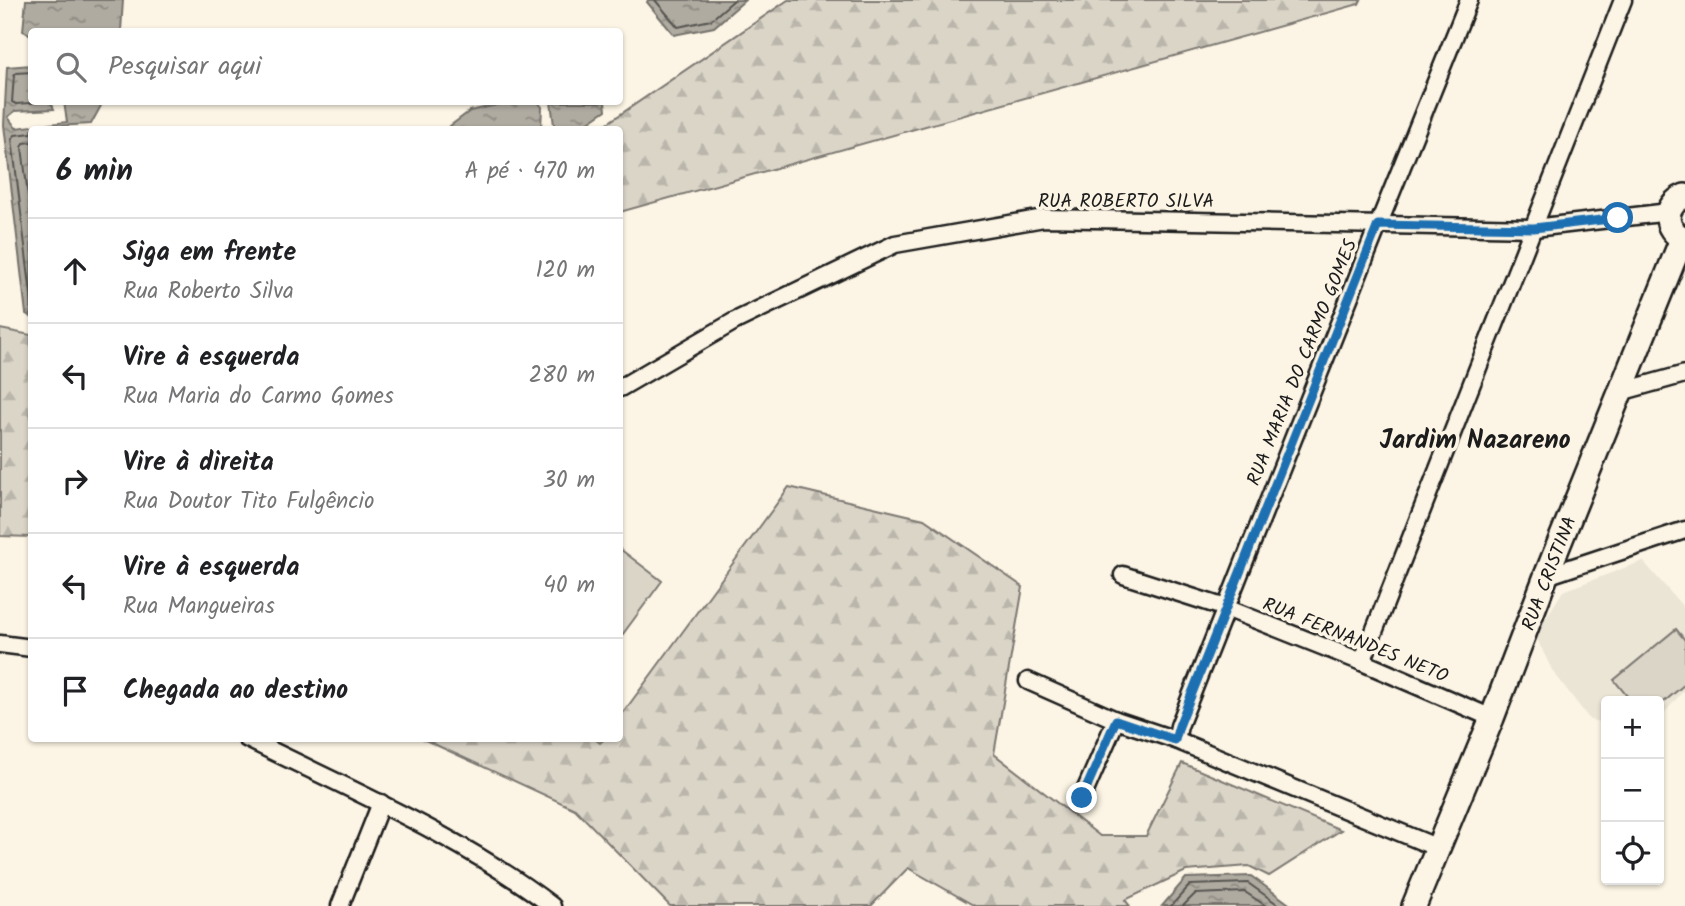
<!DOCTYPE html>
<html lang="pt">
<meta charset="utf-8">
<style>
:root{--surface:#fff;--page:#f6f6f6;--text:#202124;--muted:#757577;--line:#e0e0e0}
body{margin:0;font-family:Kalam,sans-serif;background:var(--page);color:var(--text)}
.controls{position:absolute;right:21px;bottom:21px;display:grid;overflow:hidden;border-radius:7px;box-shadow:0 2px 5px #0004}
.controls button{width:63px;height:63px;display:grid;place-items:center;padding:0;border:0;border-bottom:2px solid var(--line);background:var(--surface);color:var(--text);font:35px sans-serif}
.stop{position:absolute;width:21px;height:21px;margin:-16px;border:5px solid #1f6fb2;border-radius:50%;background:#fff}
.stop.end{background:#1f6fb2;border-color:#fff;box-shadow:0 2px 7px #0008}
.list{margin:0;padding:0;list-style:none}
h2{display:flex;justify-content:space-between;align-items:center;height:91px;margin:0;padding:0 28px;font-size:30px}
h2 small{font-size:23px;font-weight:400;color:var(--muted)}
.list li{display:grid;grid-template-columns:46px 1fr auto;gap:21px;align-items:center;box-sizing:border-box;height:105px;padding:0 28px;border-top:2px solid var(--line)}
.list b{display:block;font-size:26px;white-space:nowrap}
.list p{margin:0;font-size:23px;white-space:nowrap;color:var(--muted)}
.list em{font-size:23px;font-style:normal;color:var(--muted)}
.icon{flex:none;width:38px;height:38px;fill:none;stroke:currentColor;stroke-width:2;stroke-linecap:round;stroke-linejoin:round}
.map{position:relative;flex:none;width:1685px;height:906px;overflow:hidden}
.search{position:absolute;background:var(--surface);box-shadow:0 2px 5px #0004;left:28px;top:28px;width:595px;height:77px;display:flex;align-items:center;gap:18px;box-sizing:border-box;padding:0 24px;border-radius:7px;color:var(--muted);font-size:26px}
.panel{position:absolute;background:var(--surface);box-shadow:0 2px 5px #0004;left:28px;top:126px;width:595px;height:616px;border-radius:7px}
.map>svg:first-child{display:block}
.built{fill:#ebe5d6}
.forest{fill:url(#forest-firs);stroke:#7c7872;stroke-width:2}
.pitch{fill:#dbd5c8;stroke:#7c7872;stroke-width:2}
.water{fill:url(#water-ripples);stroke:#75726c;stroke-width:2}
.lines{fill:none;stroke-linecap:round;stroke-linejoin:round}
.shore{stroke:#575551;stroke-width:2}
.minor-casing{stroke:#1c1c1c;stroke-width:21}
.secondary-casing{stroke:#1c1c1c;stroke-width:28}
.minor{stroke:#fcf5e5;stroke-width:16}
.secondary{stroke:#fcf5e5;stroke-width:23}
.route{stroke:#1f6fb2;stroke-width:9}
.labels{text-anchor:middle;stroke-width:7;stroke-linejoin:round;paint-order:stroke}
.street-label{font-size:19px;fill:#1c1c1c;stroke:#fcf5e5}
.district-label{font-size:26px;font-weight:bold;fill:#1c1c1c;stroke:#fcf5e5}
</style>
<div class="map">
<svg width="1685" height="906" viewBox="0 0 1685 906">
<defs>
<pattern id="forest-firs" width="22" height="20" patternUnits="userSpaceOnUse" patternTransform="scale(1.75)"><rect width="22" height="20" fill="#dbd5c8"/><path d="M5 1l3.5 6h-7zM16 11l3.5 6h-7z" fill="#bbb6ab"/></pattern>
<pattern id="water-ripples" width="26" height="14" patternUnits="userSpaceOnUse" patternTransform="scale(1.75)"><rect width="26" height="14" fill="#b0aba1"/><path d="M2 4q2-2 4 0t4 0M15 11q2-2 4 0t4 0" fill="none" stroke="#8e8a82"/></pattern>
</defs>
<rect width="100%" height="100%" fill="#fcf5e5"/>
<filter id="ink" filterUnits="userSpaceOnUse"><feTurbulence type="fractalNoise" baseFrequency=".0143" numOctaves="2"/><feDisplacementMap in="SourceGraphic" scale="14" xChannelSelector="R" yChannelSelector="G"/><feConvolveMatrix kernelMatrix="1 2 1 2 8 2 1 2 1" color-interpolation-filters="sRGB"/></filter>
<g filter="url(#ink)">
<!-- built -->
<path class="built" d="M1643 561 1685 609V689L1659 719V701H1606V723L1590 720 1552 670 1535 635 1563 591Z"/>
<!-- forest -->
<g class="forest">
<path d="M788 0H1361L1359 4 620 212V130L599 129Z"/>
<path d="M0 329 31 335V537L0 536Z"/>
<path d="M789 487 924 519 1023 587 994 754 1100 836H1146L1182 763 1341 830 1269 876 1249 866 1186 871 1125 900 1130 906H975L908 868 871 906H670L575 809 423 739 594 738 600 743 604 739 620 738V717Z"/>
</g>
<!-- pitch -->
<g class="pitch">
<path d="M620 549 662 581 620 638Z"/>
<path d="M1676 629 1685 640V684L1659 706V701H1631L1614 680Z"/>
</g>
<!-- water -->
<g class="water">
<path d="M26 0H123L121 31 32 32 31 35 23 31Z"/>
<path d="M648 0H745L714 27 674 35 647 2Z"/>
<path d="M31 65 32 102H51L54 109 15 111 8 117 16 128 67 122 64 102H103L91 124 56 126 55 129 32 130 31 317 26 314 4 125 7 67Z"/>
<path d="M510 102H538L542 107 541 129H446L470 111Z"/>
<path d="M551 102H605L606 110 578 129H556L554 125Z"/>
<path d="M1251 876 1292 906H1162L1186 878Z"/>
</g>
<g class="lines">
<!-- shore -->
<g class="shore">
<path d="M655 0 678 27 711 20 734 0"/>
<path d="M32 72 16 73 14 75 12 102 16 104 45 102"/>
<path d="M32 133 15 135 12 139 32 303"/>
<path d="M32 142 24 143 22 147 32 227"/>
<path d="M1171 906 1190 885 1248 883 1280 906"/>
<path d="M1183 906 1195 894 1245 892 1266 906"/>
</g>
<defs>
<g id="minor">
<path d="M620 388 735 321 895 244 1044 218 1534 228 1669 212"/>
<path d="M1620 392 1685 374"/>
<path d="M1123 575 1226 608 1362 662 1492 718"/>
<path d="M1546 576 1685 530"/>
<path d="M0 644 32 648"/>
<path d="M1362 662 1623 0"/>
<path d="M1028 681 1116 720 1176 740 1438 848"/>
<path d="M246 738C350 790 459 835 552 906"/>
<path d="M1176 740 1179 726 1375 233 1469 0"/>
<path d="M1082 798 1116 720"/>
<path d="M340 906 381 803"/>
</g>
<g id="secondary">
<path d="M1685 196C1663 205 1662 230 1685 239"/>
<path d="M1414 906 1492 718 1546 576 1682 239"/>
</g>
</defs>
<!-- minor casing -->
<use href="#minor" class="minor-casing"/>
<!-- secondary casing -->
<use href="#secondary" class="secondary-casing"/>
<!-- minor -->
<use href="#minor" class="minor"/>
<!-- secondary -->
<use href="#secondary" class="secondary"/>
</g>
</g>
<g class="lines" filter="url(#ink)">
<!-- route -->
<path class="route" d="M1082 798 1116 720 1175 740 1179 726 1378 225 1534 228 1618 218"/>
</g>
<g class="labels">
<!-- street labels -->
<g class="street-label">
<text x="1126" y="207">RUA ROBERTO SILVA</text>
<text transform="translate(1301 362) rotate(-68)" y="7">RUA MARIA DO CARMO GOMES</text>
<text transform="translate(1548 573) rotate(-69)" y="7">RUA CRISTINA</text>
<text transform="translate(1356 639) rotate(22)" y="7">RUA FERNANDES NETO</text>
</g>
<!-- district labels -->
<g class="district-label">
<text x="1475" y="448">Jardim Nazareno</text>
</g>
</g>
</svg>
<div class="controls">
<button>+</button>
<button>−</button>
<button><svg class="icon" aria-label="locate" viewBox="0 0 24 24"><circle cx="12" cy="12" r="6"/><path d="M12 2v4M12 18v4M2 12h4M18 12h4"/></svg></button>
</div>
<div class="stop" style="left:1618px;top:218px"></div>
<div class="stop end" style="left:1082px;top:798px"></div>
<div class="search"><svg class="icon" aria-label="search" viewBox="0 0 24 24"><circle cx="10" cy="10" r="6"/><path d="M15 15l6 6"/></svg>Pesquisar aqui</div>
<section class="panel">
<h2>6 min<small>A pé · 470 m</small></h2>
<ul class="list">
<li><svg class="icon" aria-label="ahead" viewBox="0 0 24 24"><path d="M12 20V5M6 11l6-6 6 6"/></svg><div><b>Siga em frente</b><p>Rua Roberto Silva</p></div><em>120 m</em></li>
<li><svg class="icon" aria-label="left" viewBox="0 0 24 24"><path d="M17 20v-9H6M10 6l-5 5 5 5"/></svg><div><b>Vire à esquerda</b><p>Rua Maria do Carmo Gomes</p></div><em>280 m</em></li>
<li><svg class="icon" aria-label="right" viewBox="0 0 24 24"><path d="M7 20v-9h11M14 6l5 5-5 5"/></svg><div><b>Vire à direita</b><p>Rua Doutor Tito Fulgêncio</p></div><em>30 m</em></li>
<li><svg class="icon" aria-label="left" viewBox="0 0 24 24"><path d="M17 20v-9H6M10 6l-5 5 5 5"/></svg><div><b>Vire à esquerda</b><p>Rua Mangueiras</p></div><em>40 m</em></li>
<li><svg class="icon" aria-label="arrive" viewBox="0 0 24 24"><path d="M6 21V4h12l-3 4 3 4H6"/></svg><div><b>Chegada ao destino</b></div></li>
</ul>
</section>
</div>
